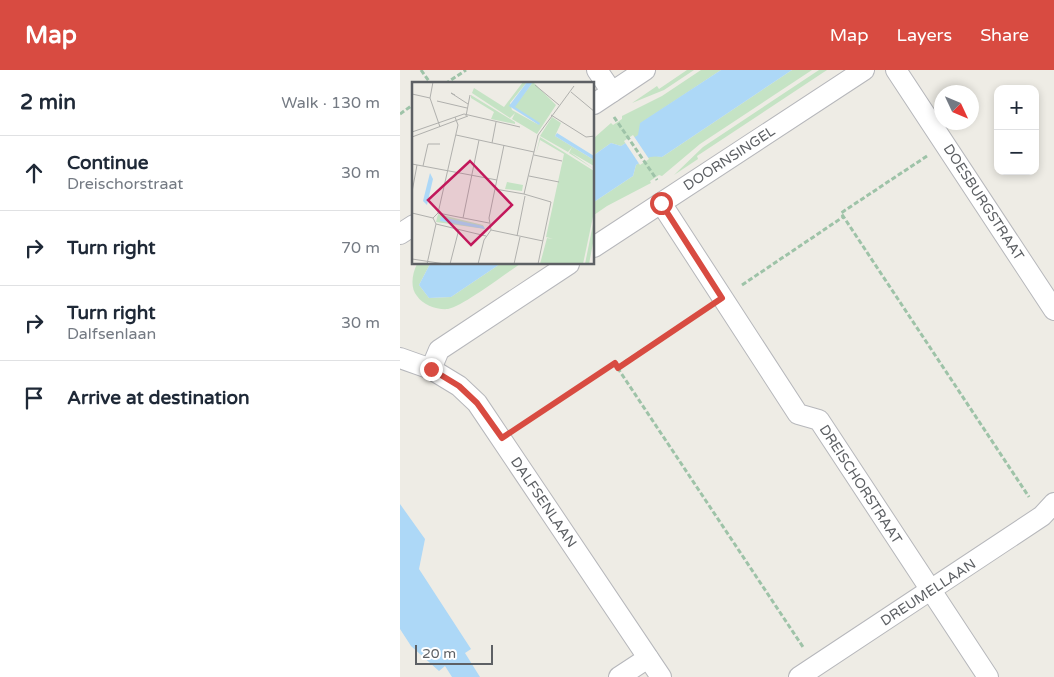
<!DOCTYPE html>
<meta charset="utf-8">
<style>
:root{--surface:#fff;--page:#f2f2f3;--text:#1f2937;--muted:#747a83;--line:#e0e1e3;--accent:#d84b41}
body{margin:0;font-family:"Varela Round",sans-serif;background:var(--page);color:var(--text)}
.controls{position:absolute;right:15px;top:15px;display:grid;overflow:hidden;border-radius:10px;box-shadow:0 2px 8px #0003}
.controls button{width:45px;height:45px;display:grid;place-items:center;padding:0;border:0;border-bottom:1px solid var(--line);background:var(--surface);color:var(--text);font:25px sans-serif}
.compass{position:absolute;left:534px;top:15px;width:45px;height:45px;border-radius:50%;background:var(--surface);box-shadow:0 2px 8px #0003;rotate:134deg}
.scale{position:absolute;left:15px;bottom:12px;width:78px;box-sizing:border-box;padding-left:5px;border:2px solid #5d6064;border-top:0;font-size:14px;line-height:18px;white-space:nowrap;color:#5d6064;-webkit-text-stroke:4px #fff;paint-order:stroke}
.stop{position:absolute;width:15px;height:15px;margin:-11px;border:4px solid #d84b41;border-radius:50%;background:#fff}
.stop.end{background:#d84b41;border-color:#fff;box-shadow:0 1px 5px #0008}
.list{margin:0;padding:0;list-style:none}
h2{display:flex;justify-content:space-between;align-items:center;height:65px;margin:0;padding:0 20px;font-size:21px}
h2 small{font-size:16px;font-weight:400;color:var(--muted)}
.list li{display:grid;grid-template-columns:32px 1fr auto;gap:15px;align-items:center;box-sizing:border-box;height:75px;padding:0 20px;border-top:1px solid var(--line)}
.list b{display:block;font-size:19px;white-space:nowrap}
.list p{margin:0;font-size:16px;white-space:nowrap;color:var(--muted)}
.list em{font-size:16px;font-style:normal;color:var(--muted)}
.icon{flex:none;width:28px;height:28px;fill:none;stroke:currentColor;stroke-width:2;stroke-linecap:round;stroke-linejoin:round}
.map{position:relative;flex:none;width:654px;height:607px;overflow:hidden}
header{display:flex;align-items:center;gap:30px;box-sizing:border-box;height:70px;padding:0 25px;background:var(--accent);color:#fff}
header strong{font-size:24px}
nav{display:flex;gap:28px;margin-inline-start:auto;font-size:18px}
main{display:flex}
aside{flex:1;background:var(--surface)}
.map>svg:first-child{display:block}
.green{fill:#c5e3c4}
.water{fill:#add8f7}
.pier{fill:#eeece5}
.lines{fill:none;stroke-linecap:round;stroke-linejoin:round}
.street-casing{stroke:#b6b7bb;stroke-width:22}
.path{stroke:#9ec3a8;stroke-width:3;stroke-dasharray:5 2.5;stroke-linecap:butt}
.street{stroke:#fff;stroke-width:20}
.route{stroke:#d84b41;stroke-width:6}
.labels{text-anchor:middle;stroke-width:5;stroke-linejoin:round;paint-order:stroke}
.street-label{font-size:14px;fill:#5d6064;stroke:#fff}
.inset-road{fill:none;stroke:#b0b0ad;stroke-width:1}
.view{fill:#c2185b;fill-opacity:0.15;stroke:#c2185b;stroke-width:2.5}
.inset-edge{fill:none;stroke:#5d6064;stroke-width:2.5}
</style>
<header>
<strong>Map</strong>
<nav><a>Map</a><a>Layers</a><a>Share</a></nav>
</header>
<main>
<aside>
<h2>2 min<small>Walk · 130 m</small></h2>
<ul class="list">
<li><svg class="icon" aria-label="ahead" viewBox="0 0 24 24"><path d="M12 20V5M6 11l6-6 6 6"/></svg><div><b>Continue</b><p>Dreischorstraat</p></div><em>30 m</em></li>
<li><svg class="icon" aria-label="right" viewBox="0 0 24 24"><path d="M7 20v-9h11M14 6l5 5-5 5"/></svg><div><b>Turn right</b></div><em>70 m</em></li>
<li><svg class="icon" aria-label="right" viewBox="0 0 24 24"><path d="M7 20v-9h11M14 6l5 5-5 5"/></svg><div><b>Turn right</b><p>Dalfsenlaan</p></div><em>30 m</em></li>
<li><svg class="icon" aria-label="arrive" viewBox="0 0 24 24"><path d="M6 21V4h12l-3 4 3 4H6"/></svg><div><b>Arrive at destination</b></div></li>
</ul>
</aside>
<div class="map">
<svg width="654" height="607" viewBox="0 0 654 607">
<rect width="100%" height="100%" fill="#eeece5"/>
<!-- green -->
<g class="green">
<path d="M287 0H294L264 20 232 33 257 16 259 19Z"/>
<path d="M301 0H321L241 53 239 65 221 76 211 73 194 85V68L211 53 213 55 222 49V46L262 26Z"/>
<path d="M392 0H412L300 74 262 106 259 105 250 111 251 113 207 136 194 145V132L233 106 236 95 251 85 262 87Z"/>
<path d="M419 0H427L297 86 298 89 274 105 303 77Z"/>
<path d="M17 194H30L19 215 29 228 51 227 100 194H120C105 204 63 236 48 239 37 240 23 235 17 226 10 218 12 204 17 194Z"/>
</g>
<!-- water -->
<g class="water">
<path d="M321 0H392L262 87C250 85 246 88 236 95L233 106 194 132V85L211 73 221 76 238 65 240 53Z"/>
<path d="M30 194H100L51 227 29 228 19 215Z"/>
<path d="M0 434 25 469 19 499 71 579 65 583 80 607H52L45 596 39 601 11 576 0 559Z"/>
</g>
<!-- pier -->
<path class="pier" d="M233 65 249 89 240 95 224 71Z"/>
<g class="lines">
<defs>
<g id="street">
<path d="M197 0 212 22"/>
<path d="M496 0 654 240"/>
<path d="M194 34 245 0"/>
<path d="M261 133 398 344 419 350 588 607"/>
<path d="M0 164 14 155"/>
<path d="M194 177 464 0"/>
<path d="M0 288 31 299 59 316 77 333 261 607"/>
<path d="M31 299 39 280 169 194"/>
<path d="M219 607 248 588"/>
<path d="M399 607 642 446 654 433"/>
</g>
</defs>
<!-- street casing -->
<use href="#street" class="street-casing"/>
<!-- path -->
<g class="path">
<path d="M21 0 31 14"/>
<path d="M45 14 66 0"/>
<path d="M0 44 14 34"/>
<path d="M214 47 257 110"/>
<path d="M527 86 441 143 629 427"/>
<path d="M342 215 443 147"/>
<path d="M304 240 217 297 403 577"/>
<path d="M119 356 215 293 217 297"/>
</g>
<!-- street -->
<use href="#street" class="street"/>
</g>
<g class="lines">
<!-- route -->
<path class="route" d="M31 299 59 316 77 333 102 368 215 293 218 298 322 228 261 133"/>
</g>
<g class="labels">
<!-- street labels -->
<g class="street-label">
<text transform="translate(329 88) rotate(-33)" y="5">DOORNSINGEL</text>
<text transform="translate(584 132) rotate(57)" y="5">DOESBURGSTRAAT</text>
<text transform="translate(461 414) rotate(57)" y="5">DREISCHORSTRAAT</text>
<text transform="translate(144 432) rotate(56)" y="5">DALFSENLAAN</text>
<text transform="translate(528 522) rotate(-33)" y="5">DREUMELLAAN</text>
</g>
</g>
<!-- overview -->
<g transform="translate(12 12)">
<rect width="182" height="182" fill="#eeece5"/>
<path d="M111 0H115L98 21 100 28 127 43 102 25 121 0 144 23 125 52 100 37 103 31 98 36 60 11 62 6 92 25ZM59 13 103 40V42L79 37 82 30 59 16ZM140 35 149 41 143 54 182 78V84L158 70 182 87 157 71 160 65 156 70 128 54ZM128 55 182 89V130L171 182H128L135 156 141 157 134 155 152 72 128 58 124 72ZM95 100 111 103 110 109 93 107ZM26 132 71 143 73 147 24 140ZM182 137V156L177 182H173Z" fill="#c5e3c4"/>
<path d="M115 0H121L103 25 128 41 127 43 97 24ZM145 51 182 74V78L143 54ZM18 91 21 97 15 123 11 119ZM29 135 71 144 73 147 28 139Z" fill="#add8f7"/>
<path class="inset-road" d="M123 3 147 23M159 10 183 30M0 12 18 16 28 45M43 13 39 11 56 22M18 16 21 0M25 19 55 26M139 33 174 55 183 54M54 34 58 13M0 50 52 32 108 45M44 53 122 70M0 55 56 34M80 61 84 40M122 73 150 79M0 82 85 98M11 84 16 62H28M117 94 147 100M83 107 112 112 126 53 162 4M0 110 5 83M112 112 139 120 126 182M0 131 21 136M26 131 77 141M51 136 67 58M24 142 74 154M79 148 131 159M105 154 113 114M0 177 33 182M15 182 24 142 21 136 26 131 46 43 43 35M38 182 47 147M66 182 72 158 79 148 77 136 92 63M102 182 108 155"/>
<path class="view" d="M58 79 100 123 59 163 16 118Z"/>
<rect width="182" height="182" class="inset-edge"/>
</g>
</svg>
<div class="controls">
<button>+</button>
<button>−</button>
</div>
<svg class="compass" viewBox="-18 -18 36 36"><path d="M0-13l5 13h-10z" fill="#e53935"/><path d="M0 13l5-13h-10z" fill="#747a83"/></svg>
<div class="scale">20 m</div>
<div class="stop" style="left:261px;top:133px"></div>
<div class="stop end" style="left:31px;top:299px"></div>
</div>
</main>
